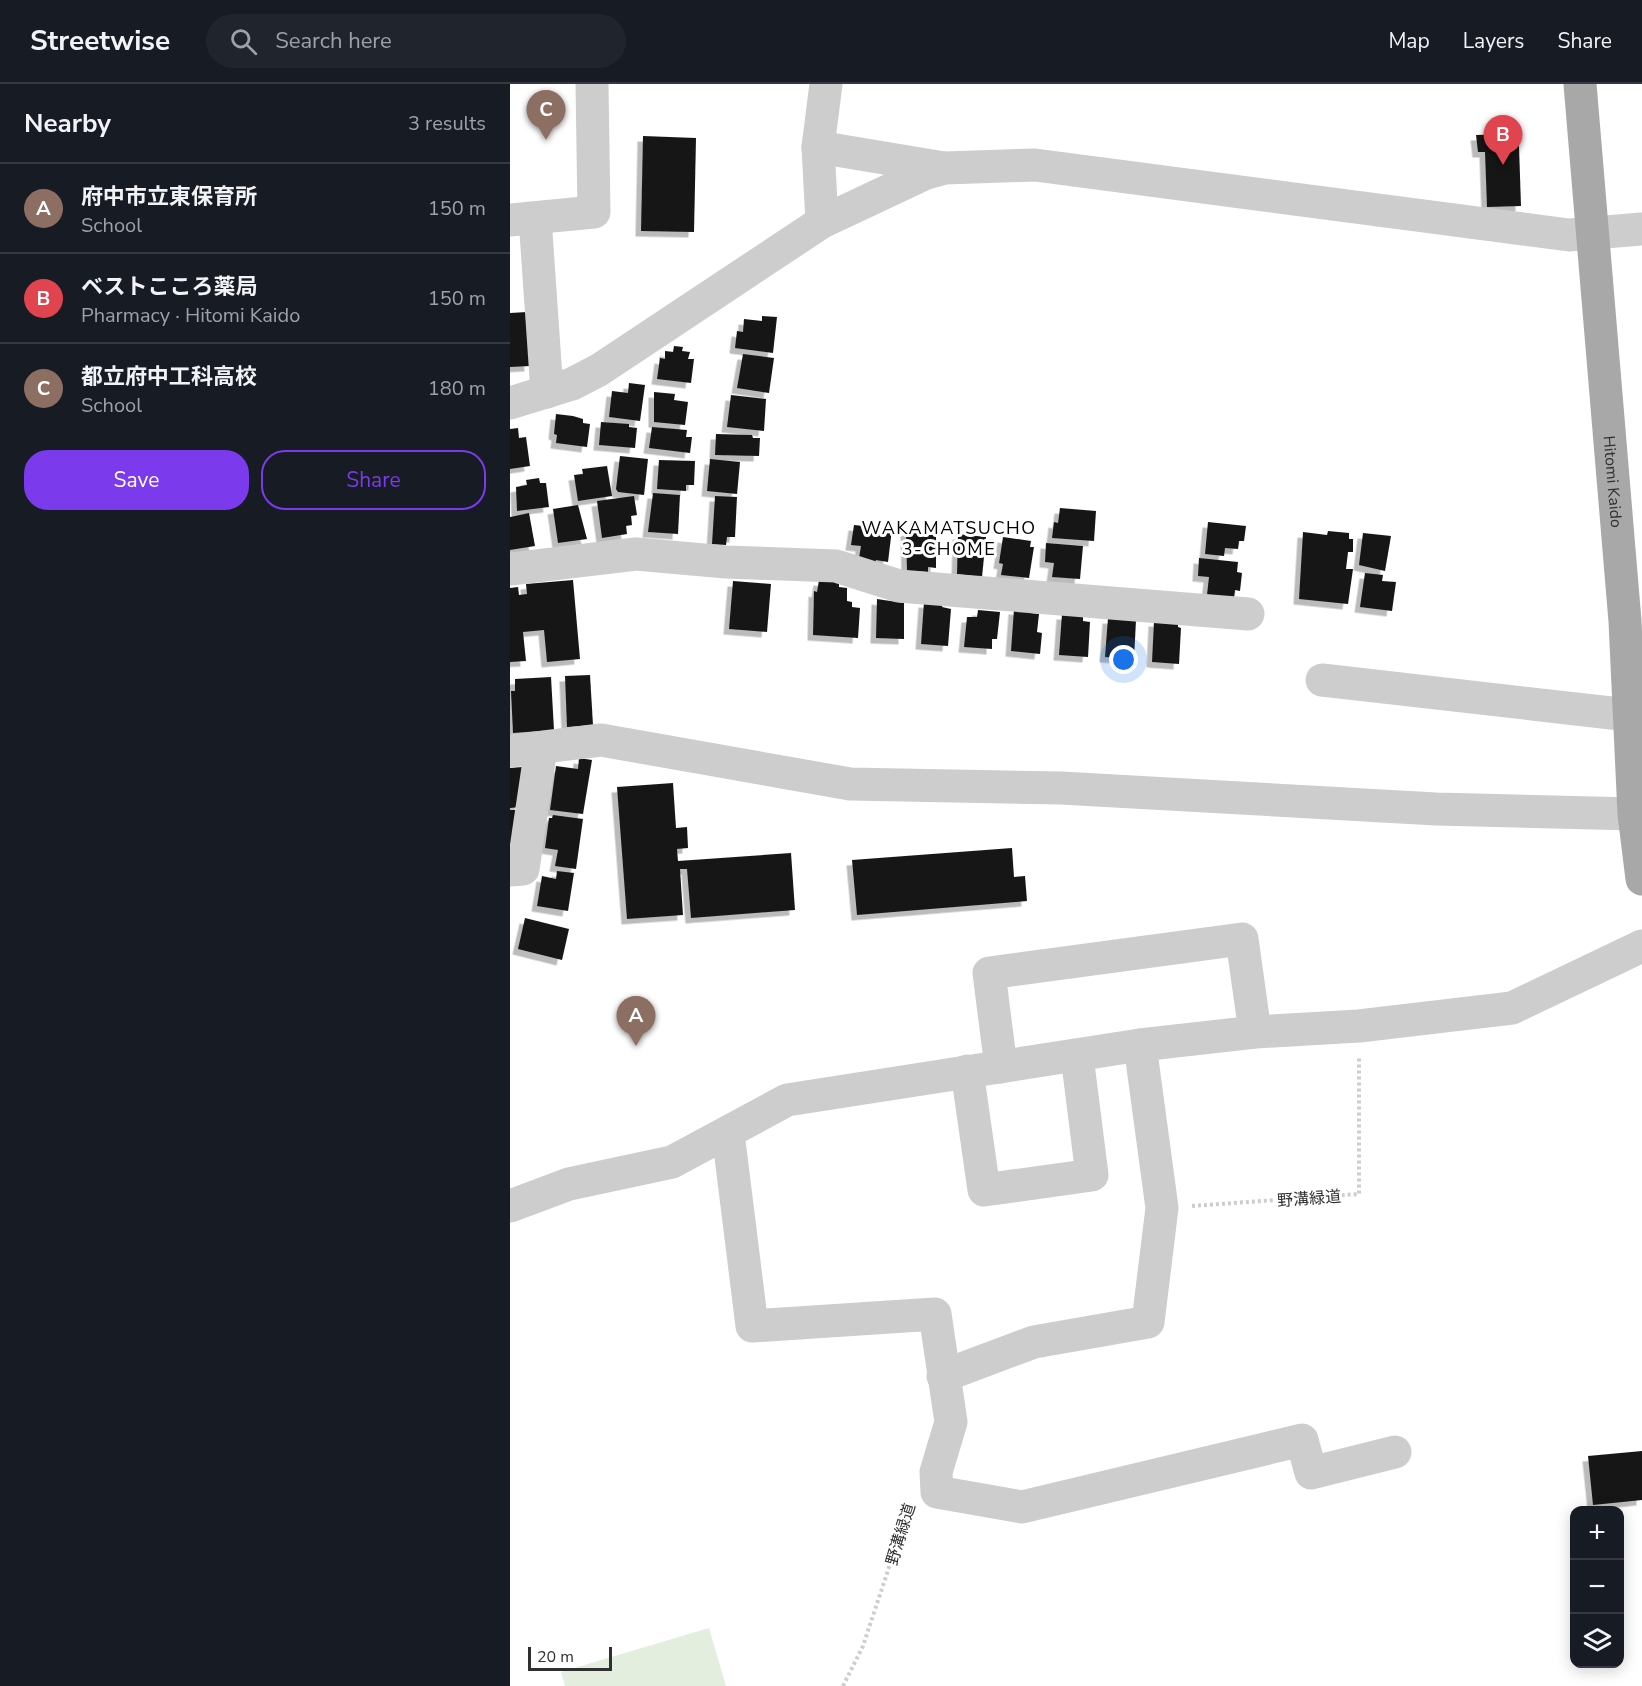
<!DOCTYPE html>
<meta charset="utf-8">
<style>
:root{--surface:#171b24;--page:#20242c;--text:#f1f3f6;--muted:#9ea1a6;--line:#363941;--accent:#7c3aed}
body{margin:0;font-family:"Nunito Sans","Noto Sans JP",sans-serif;background:var(--page);color:var(--text)}
.controls{position:absolute;right:18px;bottom:18px;display:grid;overflow:hidden;border-radius:12px;box-shadow:0 3px 15px #0003}
.controls button{width:54px;height:54px;display:grid;place-items:center;padding:0;border:0;border-bottom:2px solid var(--line);background:var(--surface);color:var(--text);font:30px sans-serif}
.scale{position:absolute;left:18px;bottom:15px;width:84px;box-sizing:border-box;padding-left:6px;border:3px solid #303030;border-top:0;font-size:16px;line-height:21px;white-space:nowrap;color:#303030;-webkit-text-stroke:4px #fff;paint-order:stroke}
.you{position:absolute;left:614px;top:576px;width:21px;height:21px;margin:-15px;border:4px solid #fff;border-radius:50%;background:#1a73e8;box-shadow:0 0 0 9px #1a73e833}
.badge{display:grid;place-items:center;width:39px;height:39px;border-radius:50%;background:var(--accent);color:#fff;font-size:20px;font-weight:700}
.pin{position:absolute;translate:-50% -50px;filter:drop-shadow(0 2px 3px #0008)}
.pin::after{content:'';position:absolute;top:32px;width:21px;height:18px;background:inherit;clip-path:polygon(0 0,100% 0,50% 100%)}
.list{margin:0;padding:0;list-style:none}
h2{display:flex;justify-content:space-between;align-items:center;height:78px;margin:0;padding:0 24px;font-size:26px}
h2 small{font-size:20px;font-weight:400;color:var(--muted)}
.list li{display:grid;grid-template-columns:39px 1fr auto;gap:18px;align-items:center;box-sizing:border-box;height:90px;padding:0 24px;border-top:2px solid var(--line)}
.list b{display:block;font-size:22px;white-space:nowrap}
.list p{margin:0;font-size:20px;white-space:nowrap;color:var(--muted)}
.list em{font-size:20px;font-style:normal;color:var(--muted)}
.actions{display:flex;gap:12px;padding:18px 24px}
.actions a{flex:1;padding:14px 0;border:2px solid var(--accent);border-radius:24px;text-align:center;font-size:21px;color:var(--accent)}
.actions .main{background:var(--accent);color:#fff}
.icon{flex:none;width:33px;height:33px;fill:none;stroke:currentColor;stroke-width:2;stroke-linecap:round;stroke-linejoin:round}
.map{position:relative;flex:none;width:1132px;height:1602px;overflow:hidden}
header{display:flex;align-items:center;gap:36px;box-sizing:border-box;height:84px;padding:0 30px;background:var(--surface);border-bottom:2px solid var(--line)}
header strong{font-size:28px}
nav{display:flex;gap:33px;margin-inline-start:auto;font-size:21px}
.search{width:420px;height:54px;background:var(--page);display:flex;align-items:center;gap:15px;box-sizing:border-box;padding:0 21px;border-radius:33px;color:var(--muted);font-size:22px}
main{display:flex}
aside{flex:1;background:var(--surface)}
.map>svg:first-child{display:block}
.green{fill:#e4eede}
.building{fill:#171717;filter:url(#shadow)}
.lines{fill:none;stroke-linecap:round;stroke-linejoin:round}
.path{stroke:#cdcdcd;stroke-width:4;stroke-dasharray:3 3;stroke-linecap:butt}
.minor{stroke:#cdcdcd;stroke-width:33}
.major{stroke:#a8a8a8;stroke-width:33}
.labels{text-anchor:middle;stroke-width:6;stroke-linejoin:round;paint-order:stroke}
.street-label{font-size:16px;fill:#303030;stroke:#fff}
.neighbourhood-label{font-size:18px;letter-spacing:1.5px;fill:#000;stroke:#fff}
</style>
<header>
<strong>Streetwise</strong>
<div class="search"><svg class="icon" aria-label="search" viewBox="0 0 24 24"><circle cx="10" cy="10" r="6"/><path d="M15 15l6 6"/></svg>Search here</div>
<nav><a>Map</a><a>Layers</a><a>Share</a></nav>
</header>
<main>
<aside>
<h2>Nearby<small>3 results</small></h2>
<ul class="list">
<li><span class="badge" style="background:#8d6e63">A</span><div><b>府中市立東保育所</b><p>School</p></div><em>150 m</em></li>
<li><span class="badge" style="background:#e0444e">B</span><div><b>ベストこころ薬局</b><p>Pharmacy · Hitomi Kaido</p></div><em>150 m</em></li>
<li><span class="badge" style="background:#8d6e63">C</span><div><b>都立府中工科高校</b><p>School</p></div><em>180 m</em></li>
</ul>
<div class="actions"><a class="main">Save</a><a>Share</a></div>
</aside>
<div class="map">
<svg width="1132" height="1602" viewBox="0 0 1132 1602">
<defs>
<filter id="shadow"><feDropShadow dx="-5.5" dy="5.5" stdDeviation="0" flood-color="#0004"/></filter>
</defs>
<rect width="100%" height="100%" fill="#fff"/>
<!-- green -->
<path class="green" d="M199 1544 216 1602H55L51 1588Z"/>
<!-- building -->
<g class="building">
<path d="M1003 50 1004 61 1009 62 1011 122 977 123 975 68H968L966 51Z"/>
<path d="M133 52 186 54 184 148 131 147Z"/>
<path d="M17 228 20 282 0 283V229Z"/>
<path d="M252 232 267 233 263 269 225 264 227 247 233 248 234 235 252 237Z"/>
<path d="M164 262 173 263 172 267 180 268 178 275H184L181 299 147 295 150 274 155 275V267L163 268Z"/>
<path d="M233 270 264 274 259 309 227 304Z"/>
<path d="M119 299 135 301 130 337 99 333 102 307 118 309Z"/>
<path d="M144 308 165 310 164 316 178 318 175 341 144 338Z"/>
<path d="M221 311 256 315 254 347 217 343Z"/>
<path d="M46 330 63 332 73 335V339L80 340 77 363 46 359 47 351 44 350Z"/>
<path d="M91 338 119 340V343L127 344 125 364 89 361Z"/>
<path d="M142 343 177 346 176 353H182L180 369 139 364Z"/>
<path d="M8 344 9 354 16 353 20 382 0 385V345Z"/>
<path d="M206 350 242 351 243 354H250L249 372 205 371Z"/>
<path d="M110 372 138 375 134 411 108 408 106 405Z"/>
<path d="M200 375 230 378 227 410 197 407Z"/>
<path d="M149 376 185 377 184 401H176V407L147 405Z"/>
<path d="M97 382 102 412 68 417 64 391 73 390 72 385Z"/>
<path d="M29 394 30 399H36L39 423 7 427 6 403 17 401 16 396Z"/>
<path d="M143 409 170 411 168 450 138 448Z"/>
<path d="M124 412 127 431 121 432 122 441 116 442 117 450 92 454 87 417Z"/>
<path d="M205 412 227 413 225 453H217L216 461 202 460Z"/>
<path d="M68 421 77 455 48 459 43 425Z"/>
<path d="M550 424 586 427 584 457 542 454 544 438 548 439Z"/>
<path d="M19 429 25 462 0 466V433Z"/>
<path d="M698 438 736 442 734 457H729L728 465 715 464 714 472 695 470Z"/>
<path d="M344 441 382 445 378 478 366 476 365 479 349 474 351 462 341 461Z"/>
<path d="M396 446 426 448V484L418 483V488L397 487Z"/>
<path d="M818 447 839 449V455H843V468H838L836 485H843L838 520 789 515 793 448 817 451Z"/>
<path d="M853 449 881 452 875 487 849 481Z"/>
<path d="M448 450 476 453 472 493 447 490Z"/>
<path d="M493 453 521 457 520 463H524L519 494 491 491 493 480 489 479Z"/>
<path d="M536 459 573 462 570 495 542 493 544 479 535 478Z"/>
<path d="M689 474 728 478 727 488 732 489 730 507 725 506 724 514 697 511 699 493 688 492Z"/>
<path d="M855 489 873 491 872 497 886 498 882 527 850 523Z"/>
<path d="M63 496 70 575 37 578 34 546 13 548 16 577 0 578V504L8 503 9 511 17 510 16 500Z"/>
<path d="M309 496 329 498V503L337 504V517L342 518V523L350 524 348 554 303 551 304 507 307 508Z"/>
<path d="M223 497 261 500 257 548 219 545Z"/>
<path d="M367 515 394 519V555L366 554Z"/>
<path d="M414 518 433 520 432 523 441 525 438 562 411 560Z"/>
<path d="M504 525 520 526V529L529 530 527 548 532 549 530 570 501 567Z"/>
<path d="M468 526 490 528 487 555H482V565L454 563 457 533H467Z"/>
<path d="M552 530 573 531V537L580 538 578 573 549 571Z"/>
<path d="M598 534 626 536 624 575 595 573Z"/>
<path d="M644 537 668 538V543L671 544 669 580 642 578Z"/>
<path d="M80 591 83 641 57 643 55 592Z"/>
<path d="M41 593 44 646 3 649 1 607H5V595Z"/>
<path d="M69 674 82 676 73 730 40 726 46 682 68 685Z"/>
<path d="M12 683 10 723 0 724V684Z"/>
<path d="M163 699 166 744 177 743 178 764 167 765 168 777 281 769 285 826 181 834 177 785H170L173 831 117 835 107 703Z"/>
<path d="M0 726H9L0 763Z"/>
<path d="M43 731 73 735 66 785 45 782 48 766 35 764 39 734H42Z"/>
<path d="M502 764 504 793 515 792 517 817 347 831 342 776Z"/>
<path d="M47 787 64 789 58 827 27 822 32 792 46 795Z"/>
<path d="M15 834 59 845 52 876 8 865Z"/>
<path d="M1132 1367V1416L1083 1421 1078 1372Z"/>
</g>
<g class="lines">
<!-- path -->
<g class="path">
<path d="M682 1122 849 1110V973"/>
<path d="M333 1602 353 1562 400 1420"/>
</g>
<!-- minor -->
<g class="minor">
<path d="M308 63 434 84"/>
<path d="M25 134 37 308"/>
<path d="M0 136 84 128 82 0"/>
<path d="M312 138 308 63 316 0"/>
<path d="M0 319 62 300 89 286 312 138 414 90 435 84 525 81 1059 151 1132 145"/>
<path d="M0 485 126 470 216 478 326 482 389 502 738 530"/>
<path d="M812 596 1119 631"/>
<path d="M0 667 91 656 340 700 551 704 926 725 1124 730"/>
<path d="M0 786 13 785 31 664"/>
<path d="M491 983 479 889 732 855 745 948"/>
<path d="M457 987 474 1106 582 1091 567 972"/>
<path d="M218 1049 242 1242 425 1230 441 1338 426 1388 427 1408 512 1423 792 1356 801 1389 885 1368"/>
<path d="M0 1122 59 1100 162 1078 277 1016 630 961 745 948 849 942 1002 924 1132 862"/>
<path d="M433 1292 524 1258 638 1238 652 1124 630 961"/>
</g>
<!-- major -->
<path class="major" id="s1" d="M1070 0 1115 537 1124 730 1132 795"/>
</g>
<g class="labels">
<!-- street labels -->
<g class="street-label">
<text dy="6" stroke="none"><textPath href="#s1" startOffset="399">Hitomi Kaido</textPath></text>
<text transform="translate(799 1114) rotate(-4)" y="6">野溝緑道</text>
<text transform="translate(390 1450) rotate(-73)" y="6">野溝緑道</text>
</g>
<!-- neighbourhood labels -->
<g class="neighbourhood-label">
<text x="439" y="450">WAKAMATSUCHO<tspan x="439" dy="21">3-CHOME</tspan></text>
</g>
</g>
</svg>
<div class="controls">
<button>+</button>
<button>−</button>
<button><svg class="icon" aria-label="layers" viewBox="0 0 24 24"><path d="M12 4l9 5-9 5-9-5zM3 14l9 5 9-5"/></svg></button>
</div>
<div class="scale">20 m</div>
<div class="you"></div>
<div class="pin badge" style="left:126px;top:962px;background:#8d6e63">A</div>
<div class="pin badge" style="left:993px;top:81px;background:#e0444e">B</div>
<div class="pin badge" style="left:36px;top:56px;background:#8d6e63">C</div>
</div>
</main>
